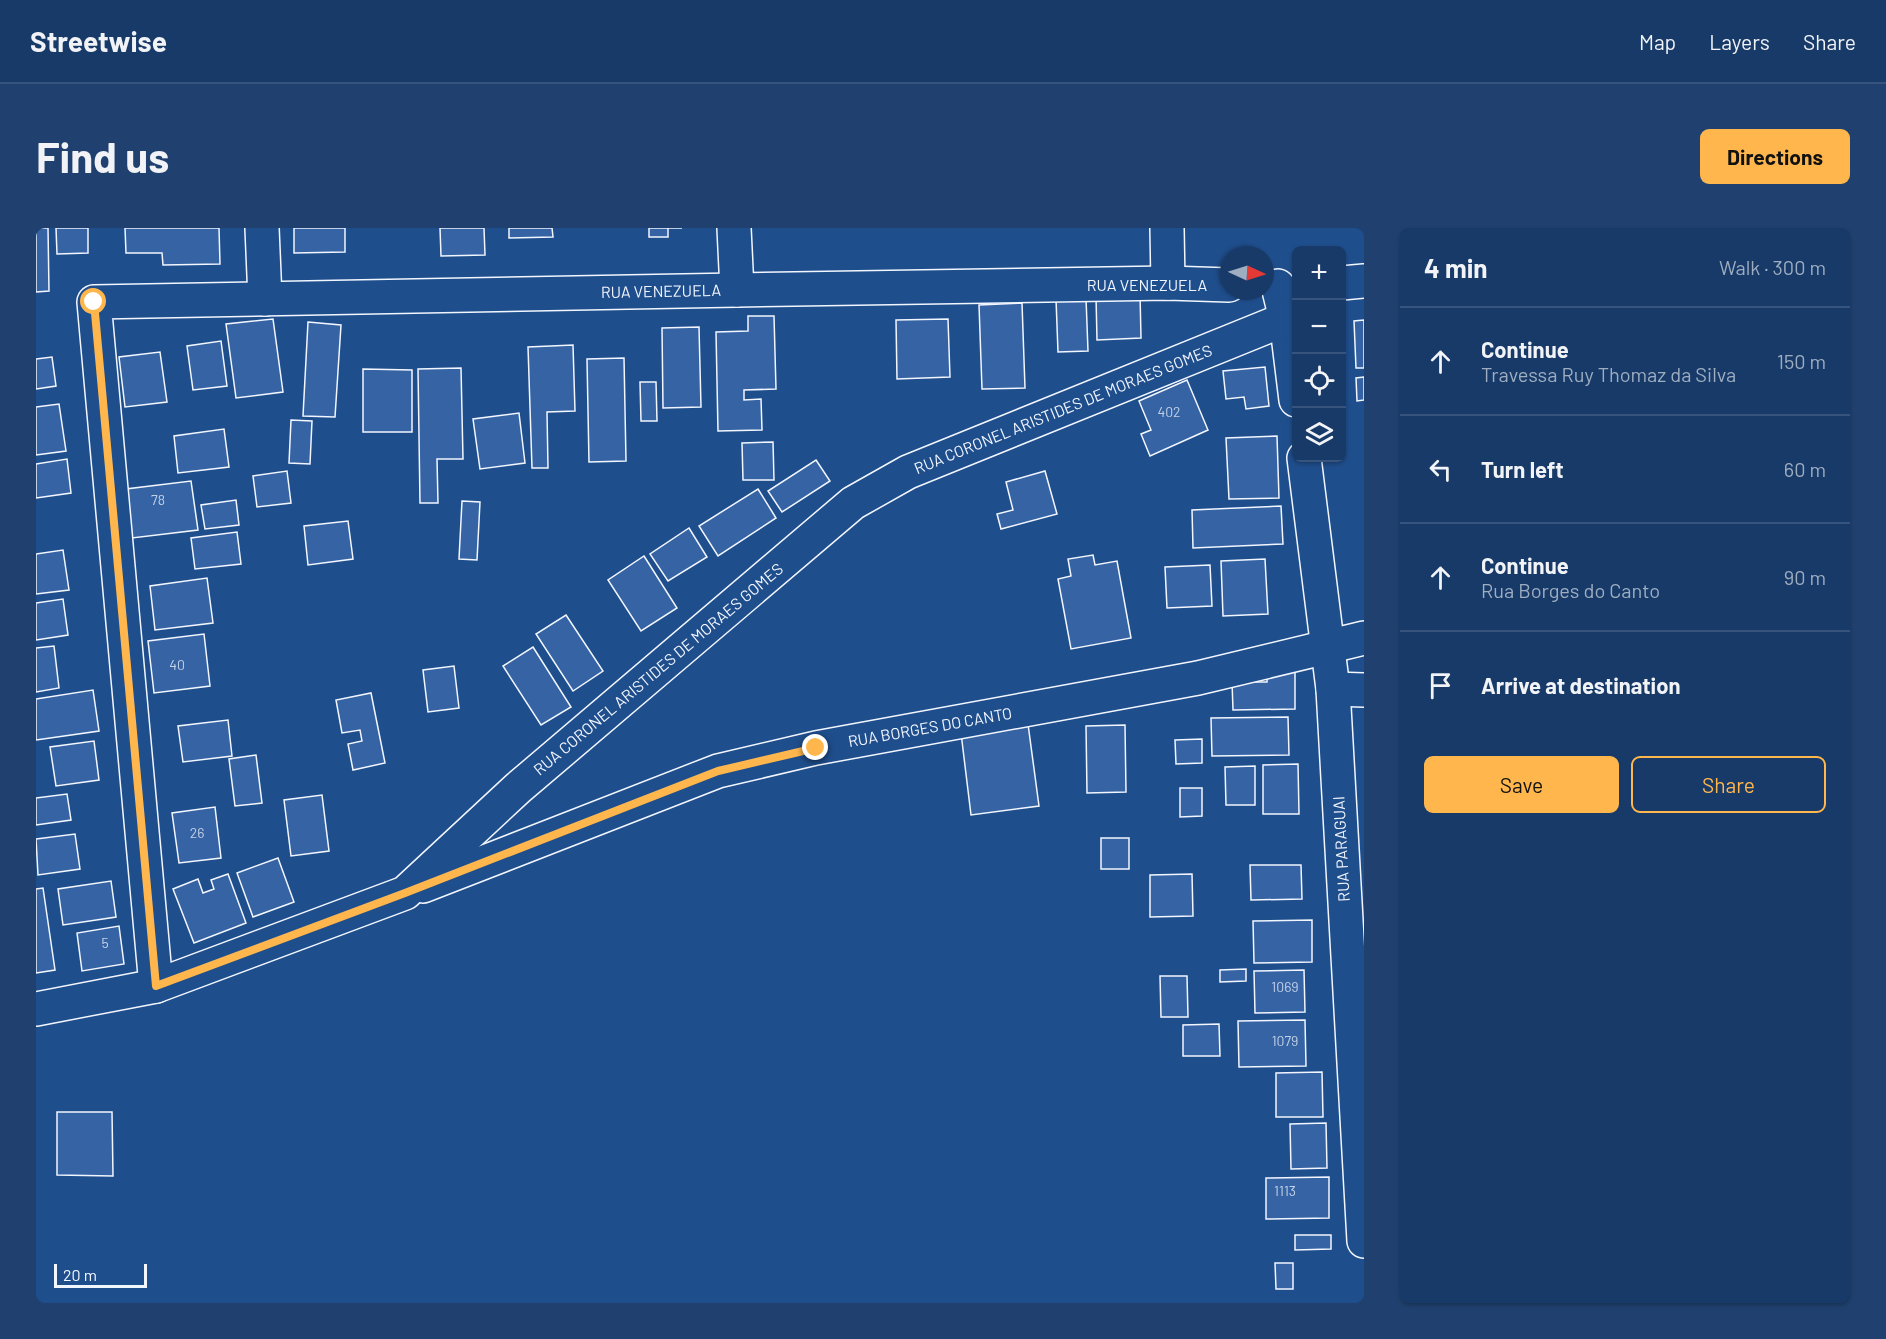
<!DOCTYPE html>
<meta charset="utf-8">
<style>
:root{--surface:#173a69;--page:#20416f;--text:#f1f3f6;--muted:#9eadc0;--line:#36547d;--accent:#ffb74d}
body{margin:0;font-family:Barlow,sans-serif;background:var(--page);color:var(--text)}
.controls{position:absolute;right:18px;top:18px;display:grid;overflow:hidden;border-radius:9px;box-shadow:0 2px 4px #0004}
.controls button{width:54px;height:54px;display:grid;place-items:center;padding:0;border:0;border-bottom:2px solid var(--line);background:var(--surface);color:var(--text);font:30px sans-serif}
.compass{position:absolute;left:1184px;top:18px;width:54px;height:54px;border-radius:50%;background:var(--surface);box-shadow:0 2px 4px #0004;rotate:94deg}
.scale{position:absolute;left:18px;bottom:15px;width:93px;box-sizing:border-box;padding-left:6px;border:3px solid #f2f6ff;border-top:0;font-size:16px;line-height:21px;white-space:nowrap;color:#f2f6ff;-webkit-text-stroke:4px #1f4e8c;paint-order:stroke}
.stop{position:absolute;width:18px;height:18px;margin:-14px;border:4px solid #ffb74d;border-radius:50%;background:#fff}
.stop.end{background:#ffb74d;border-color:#fff;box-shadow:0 2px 6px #0008}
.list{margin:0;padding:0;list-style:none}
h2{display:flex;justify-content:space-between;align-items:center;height:78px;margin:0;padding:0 24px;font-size:26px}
h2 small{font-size:20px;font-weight:400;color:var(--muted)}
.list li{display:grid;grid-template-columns:39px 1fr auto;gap:18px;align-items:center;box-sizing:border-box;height:108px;padding:0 24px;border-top:2px solid var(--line)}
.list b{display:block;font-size:22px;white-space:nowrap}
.list p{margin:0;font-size:20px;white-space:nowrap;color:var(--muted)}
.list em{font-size:20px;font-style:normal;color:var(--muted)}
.actions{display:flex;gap:12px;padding:18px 24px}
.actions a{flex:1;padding:14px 0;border:2px solid var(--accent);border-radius:9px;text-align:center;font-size:21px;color:var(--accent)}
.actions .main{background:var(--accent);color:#111}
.icon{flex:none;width:33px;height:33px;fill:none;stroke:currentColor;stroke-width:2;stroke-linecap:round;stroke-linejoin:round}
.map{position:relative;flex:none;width:1328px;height:1075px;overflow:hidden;border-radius:9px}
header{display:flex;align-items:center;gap:36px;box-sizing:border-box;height:84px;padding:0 30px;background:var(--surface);border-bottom:2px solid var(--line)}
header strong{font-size:28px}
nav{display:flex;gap:33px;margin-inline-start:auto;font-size:21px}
.intro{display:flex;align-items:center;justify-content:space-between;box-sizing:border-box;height:144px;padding:0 36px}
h1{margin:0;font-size:42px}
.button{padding:15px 27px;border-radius:9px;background:var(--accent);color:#111;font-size:21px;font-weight:700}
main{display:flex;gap:36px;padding:0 36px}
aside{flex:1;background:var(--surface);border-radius:9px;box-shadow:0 2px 4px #0004}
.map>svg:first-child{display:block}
.building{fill:#3563a3;stroke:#f2f6ff;stroke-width:1.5}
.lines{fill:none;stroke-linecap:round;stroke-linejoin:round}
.minor-casing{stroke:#f2f6ff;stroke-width:36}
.minor{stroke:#1f4e8c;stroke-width:33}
.route{stroke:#ffb74d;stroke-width:8}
.labels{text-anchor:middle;stroke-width:4.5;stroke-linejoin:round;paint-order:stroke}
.number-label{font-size:14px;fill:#c3d1e8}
.street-label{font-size:16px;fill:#f2f6ff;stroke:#1f4e8c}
</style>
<header>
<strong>Streetwise</strong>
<nav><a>Map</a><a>Layers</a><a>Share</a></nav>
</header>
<div class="intro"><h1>Find us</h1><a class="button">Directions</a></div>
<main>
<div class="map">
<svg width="1328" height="1075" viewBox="0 0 1328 1075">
<rect width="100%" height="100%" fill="#1f4e8c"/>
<!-- building -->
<g class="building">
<path d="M0 0H12L13 63 0 64Z"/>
<path d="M20 0H52V25L21 26Z"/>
<path d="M89 0H183L184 36 127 37 126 25H90Z"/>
<path d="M258 0H309V24L258 25Z"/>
<path d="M404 0H448L449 27 405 28Z"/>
<path d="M473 0H516L517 9 473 10Z"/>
<path d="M613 0H646H632V9H613Z"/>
<path d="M1104 66 1105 110 1061 112 1060 68Z"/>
<path d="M1050 70 1052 123 1022 124 1020 71Z"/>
<path d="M986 75 989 160 946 161 943 77Z"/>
<path d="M712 88H738L740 161 708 162V172L725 171 726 202 682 203 680 104 712 103Z"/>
<path d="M237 91 247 164 200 170 190 96Z"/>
<path d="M912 91 914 149 861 151 860 92Z"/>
<path d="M1328 92V140H1320L1318 93Z"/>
<path d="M272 94 305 97 299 189 267 188Z"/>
<path d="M663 99 665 179 627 180 626 100Z"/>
<path d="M185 113 191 158 157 162 151 118Z"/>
<path d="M537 117 539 183 511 184 512 240H496L492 119Z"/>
<path d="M124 124 131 174 89 179 83 129Z"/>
<path d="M16 129 20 158 0 161V131Z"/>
<path d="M588 130 590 233 553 234 551 131Z"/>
<path d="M1229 139 1233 178 1210 181 1208 169 1190 171 1187 143Z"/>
<path d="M425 140 427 231H401L402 275H384L382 141Z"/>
<path d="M327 141 376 142V204H327Z"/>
<path d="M1328 149V172L1321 173 1320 150Z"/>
<path d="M1151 152 1172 202 1114 228 1105 206 1115 202 1103 173Z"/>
<path d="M604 154H620L621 193H605Z"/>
<path d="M23 176 30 223 0 227V179Z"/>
<path d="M483 185 489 235 444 241 437 191Z"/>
<path d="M255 192 276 193 274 236 253 235Z"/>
<path d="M188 201 193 239 142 245 138 208Z"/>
<path d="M1241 208 1243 270 1193 271 1190 210Z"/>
<path d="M737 214 738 252H707L706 215Z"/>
<path d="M31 231 35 265 0 270V236Z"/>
<path d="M780 232 794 253 746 284 732 263Z"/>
<path d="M251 243 255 275 221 279 217 248Z"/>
<path d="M1009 243 1021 286 965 301 961 286 977 282 970 254Z"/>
<path d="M155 253 162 302 96 310 90 261Z"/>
<path d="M722 261 740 290 682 328 663 298Z"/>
<path d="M200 272 203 297 169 301 165 277Z"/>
<path d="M426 273 444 274 441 332 423 331Z"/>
<path d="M1245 278 1247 316 1157 320 1156 282Z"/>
<path d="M312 293 317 331 272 337 268 298Z"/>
<path d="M653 300 671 329 632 353 614 326Z"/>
<path d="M201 304 205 336 159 341 155 310Z"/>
<path d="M27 322 33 362 0 366V326Z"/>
<path d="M1057 327 1059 337 1081 333 1095 410 1035 421 1022 351 1035 348 1032 331Z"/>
<path d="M608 328 641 380 605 403 572 352Z"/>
<path d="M1229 331 1232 386 1187 388 1185 333Z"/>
<path d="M1174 337 1176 378 1131 380 1129 339Z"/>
<path d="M171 350 177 395 119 402 114 358Z"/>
<path d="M27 371 32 407 0 412V375Z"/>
<path d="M530 387 567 443 537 463 500 406Z"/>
<path d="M168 406 174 458 118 465 112 413Z"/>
<path d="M18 418 23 460 0 464V420Z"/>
<path d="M497 419 535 479 505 497 467 438Z"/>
<path d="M418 438 423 480 392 484 387 442Z"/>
<path d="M1231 443H1259V481L1197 482 1196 454H1231Z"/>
<path d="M57 462 63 503 0 512V471Z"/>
<path d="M335 465 349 535 317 542 312 516 326 513 324 502 306 505 300 472Z"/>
<path d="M1252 489 1253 527 1176 528 1175 490Z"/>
<path d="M192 492 196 528 147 534 142 498Z"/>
<path d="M992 496 1003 578 935 587 925 505Z"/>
<path d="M1089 497 1090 564 1051 565 1050 498Z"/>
<path d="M1166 511V535L1140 536 1139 512Z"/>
<path d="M58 513 63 552 20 558 14 519Z"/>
<path d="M220 527 226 575 199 578 193 531Z"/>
<path d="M1262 536 1263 586H1227V537Z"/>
<path d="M1219 538V577H1190L1189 539Z"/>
<path d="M1144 560H1166V588L1144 589Z"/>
<path d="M31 566 35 592 0 597V570Z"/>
<path d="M286 567 293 623 255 628 248 572Z"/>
<path d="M179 579 185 630 143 635 136 585Z"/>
<path d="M39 606 44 641 2 647 0 611Z"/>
<rect x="1065" y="610" width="28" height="31"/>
<path d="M242 630 258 674 217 689 201 645Z"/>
<path d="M1214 637H1265L1266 671 1215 672Z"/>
<path d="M192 646 210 695 158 715 137 661 162 651 167 665 178 661 175 652Z"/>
<path d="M1156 646 1157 688 1114 689V647Z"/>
<path d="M75 653 80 689 27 697 22 661Z"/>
<path d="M7 660 19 742 0 745V661Z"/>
<path d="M1276 692V734L1218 735 1217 693Z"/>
<path d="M83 698 88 736 46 743 41 705Z"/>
<path d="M1210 741V753L1184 754V742Z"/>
<path d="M1268 742 1269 784 1219 785 1218 743Z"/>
<path d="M1124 748H1151L1152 789H1125Z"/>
<path d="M1269 792 1270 838 1203 839 1202 793Z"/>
<path d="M1183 796 1184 828H1147V797Z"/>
<path d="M1286 844 1287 889H1240V845Z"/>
<path d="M21 884H76L77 948 21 947Z"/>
<path d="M1290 895 1291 940 1255 941 1254 896Z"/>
<path d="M1293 949V990L1230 991V950Z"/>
<path d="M1259 1007H1295V1021L1259 1022Z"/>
<path d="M1239 1035H1257V1061H1240Z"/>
</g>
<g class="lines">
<defs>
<g id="minor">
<path d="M226 0 229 71"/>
<path d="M698 0 701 62"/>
<path d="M1131 0 1132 55"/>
<path d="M1306 55 1328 53"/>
<path d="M1242 58 1250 91 1260 172"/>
<path d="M1268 230 1297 461 1328 1013"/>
<path d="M1297 461 1328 462"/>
<path d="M387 658 682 543 780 520 1162 450 1328 410"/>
<path d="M120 758 58 74 701 62 1132 55 1193 57"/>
<path d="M0 781 120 758 369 665 482 560 817 275 872 244 1250 91"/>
</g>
</defs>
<!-- minor casing -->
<use href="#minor" class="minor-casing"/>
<!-- minor -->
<use href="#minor" class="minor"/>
</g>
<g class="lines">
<!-- route -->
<path class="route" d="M58 74 120 758 369 665 682 543 780 520"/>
</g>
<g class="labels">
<!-- number labels -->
<g class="number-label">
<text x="1133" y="189">402</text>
<text x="122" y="277">78</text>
<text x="141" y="442">40</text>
<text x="161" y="610">26</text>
<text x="69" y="720">5</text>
<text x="1249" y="764">1069</text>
<text x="1249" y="818">1079</text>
<text x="1249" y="968">1113</text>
</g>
<!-- street labels -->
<g class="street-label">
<text x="1111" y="63">RUA VENEZUELA</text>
<text transform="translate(625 63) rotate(-1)" y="6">RUA VENEZUELA</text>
<text transform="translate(1027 181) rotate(-22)" y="6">RUA CORONEL ARISTIDES DE MORAES GOMES</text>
<text transform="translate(622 441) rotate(-40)" y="6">RUA CORONEL ARISTIDES DE MORAES GOMES</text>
<text transform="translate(894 499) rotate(-10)" y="6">RUA BORGES DO CANTO</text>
<text transform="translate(1305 621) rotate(-93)" y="6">RUA PARAGUAI</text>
</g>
</g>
</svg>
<div class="controls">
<button>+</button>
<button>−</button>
<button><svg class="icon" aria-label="locate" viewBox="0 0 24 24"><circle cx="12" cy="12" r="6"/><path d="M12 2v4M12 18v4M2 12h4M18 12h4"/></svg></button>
<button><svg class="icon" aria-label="layers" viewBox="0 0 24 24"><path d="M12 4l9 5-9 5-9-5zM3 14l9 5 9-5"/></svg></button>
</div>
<svg class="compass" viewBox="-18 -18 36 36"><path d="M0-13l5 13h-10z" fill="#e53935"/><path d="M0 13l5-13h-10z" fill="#9eadc0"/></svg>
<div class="scale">20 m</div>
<div class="stop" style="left:58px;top:74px"></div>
<div class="stop end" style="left:780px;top:520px"></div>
</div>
<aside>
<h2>4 min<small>Walk · 300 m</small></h2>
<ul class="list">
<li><svg class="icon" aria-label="ahead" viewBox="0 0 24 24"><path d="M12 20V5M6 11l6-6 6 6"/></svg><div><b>Continue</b><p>Travessa Ruy Thomaz da Silva</p></div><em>150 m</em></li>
<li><svg class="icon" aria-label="left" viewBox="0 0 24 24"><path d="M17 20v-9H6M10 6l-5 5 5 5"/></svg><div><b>Turn left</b></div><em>60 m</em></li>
<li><svg class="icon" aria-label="ahead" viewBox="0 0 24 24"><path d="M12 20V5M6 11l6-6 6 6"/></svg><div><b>Continue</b><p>Rua Borges do Canto</p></div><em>90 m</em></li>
<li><svg class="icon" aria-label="arrive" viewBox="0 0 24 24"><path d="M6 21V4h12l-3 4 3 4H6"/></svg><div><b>Arrive at destination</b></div></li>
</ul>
<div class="actions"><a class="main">Save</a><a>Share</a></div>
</aside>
</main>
